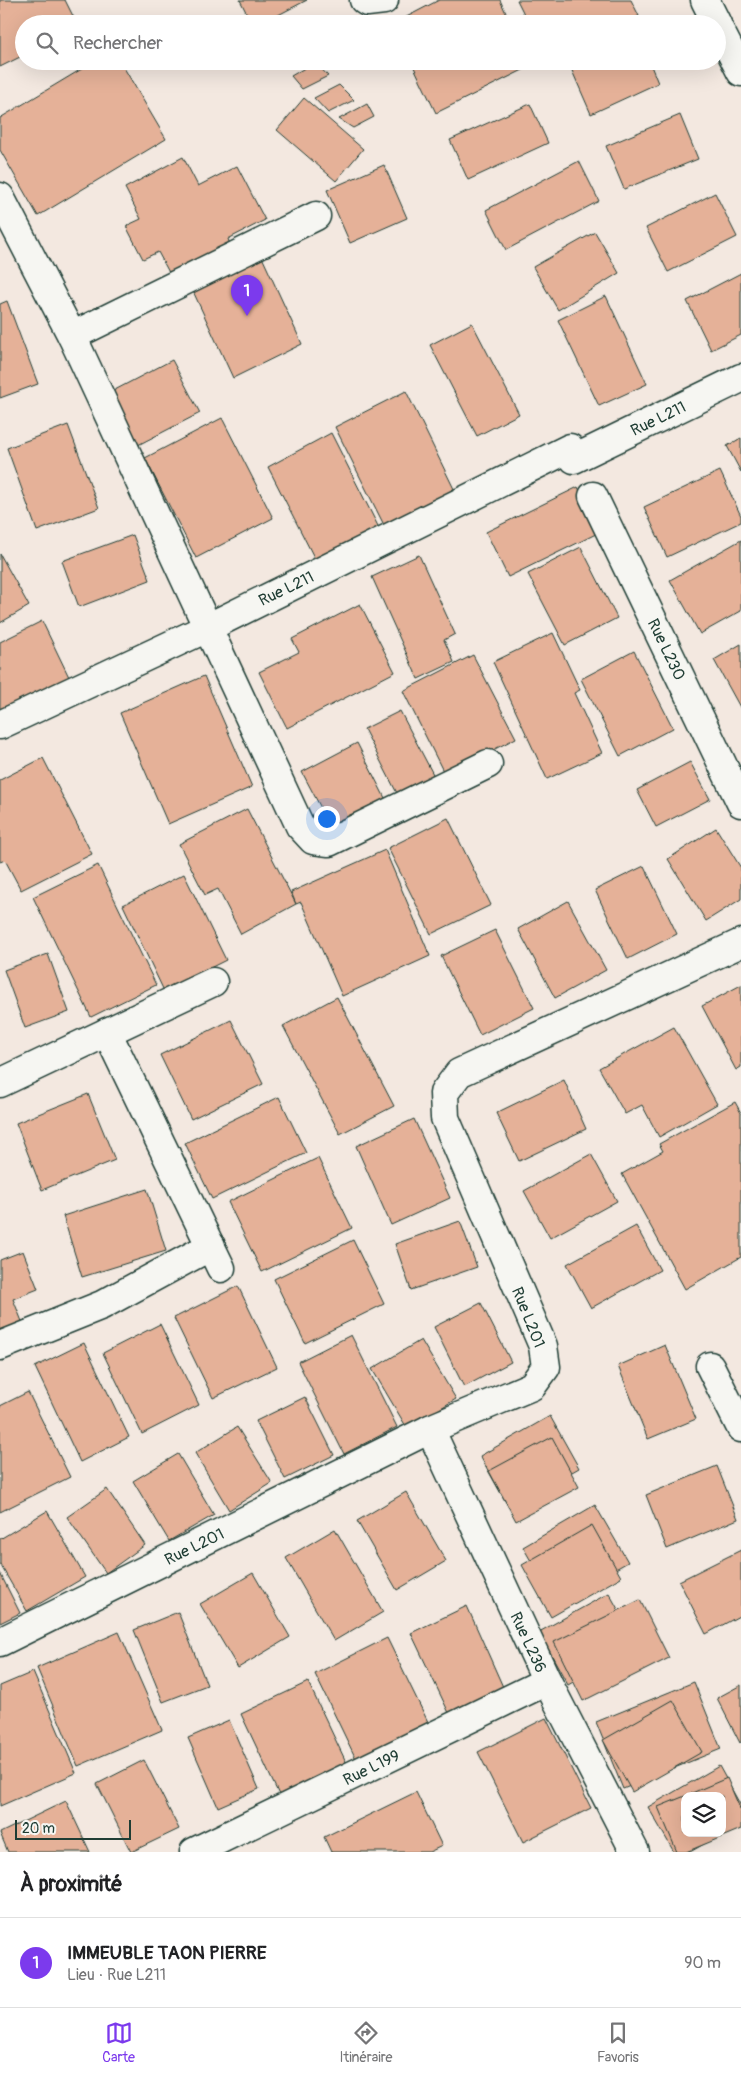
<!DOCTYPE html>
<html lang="fr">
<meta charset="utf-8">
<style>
:root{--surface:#fff;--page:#f6f6f6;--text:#202124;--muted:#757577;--line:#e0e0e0;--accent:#7c3aed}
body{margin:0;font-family:Pangolin,sans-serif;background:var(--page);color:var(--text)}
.controls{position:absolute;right:15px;bottom:15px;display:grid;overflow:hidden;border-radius:10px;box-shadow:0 5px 20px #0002}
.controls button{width:45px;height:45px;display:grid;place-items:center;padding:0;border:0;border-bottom:1px solid var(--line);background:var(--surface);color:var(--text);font:25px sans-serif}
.scale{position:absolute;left:15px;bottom:12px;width:116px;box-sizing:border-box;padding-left:5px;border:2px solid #1f3d34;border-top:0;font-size:14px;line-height:18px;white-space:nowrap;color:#1f3d34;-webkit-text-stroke:4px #f6f6f2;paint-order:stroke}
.you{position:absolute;left:326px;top:818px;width:18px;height:18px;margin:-12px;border:4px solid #fff;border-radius:50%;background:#1a73e8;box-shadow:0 0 0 8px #1a73e833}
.badge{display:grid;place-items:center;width:32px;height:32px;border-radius:50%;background:var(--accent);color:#fff;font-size:16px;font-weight:700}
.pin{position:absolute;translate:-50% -41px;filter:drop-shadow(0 1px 2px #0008)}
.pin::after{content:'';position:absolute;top:26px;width:18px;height:15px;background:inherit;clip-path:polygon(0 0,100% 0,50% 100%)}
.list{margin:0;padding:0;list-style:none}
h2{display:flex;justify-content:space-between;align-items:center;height:65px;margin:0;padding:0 20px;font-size:21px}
h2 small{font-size:16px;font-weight:400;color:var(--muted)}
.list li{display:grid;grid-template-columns:32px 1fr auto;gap:15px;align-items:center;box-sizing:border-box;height:90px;padding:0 20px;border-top:1px solid var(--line)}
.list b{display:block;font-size:19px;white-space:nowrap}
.list p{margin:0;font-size:16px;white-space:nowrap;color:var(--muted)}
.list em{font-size:16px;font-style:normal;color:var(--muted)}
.icon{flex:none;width:28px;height:28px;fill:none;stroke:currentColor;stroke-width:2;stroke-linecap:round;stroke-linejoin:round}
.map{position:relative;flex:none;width:741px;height:1852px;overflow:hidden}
.search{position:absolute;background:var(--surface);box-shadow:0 5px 20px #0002;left:15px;right:15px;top:15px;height:55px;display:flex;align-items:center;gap:12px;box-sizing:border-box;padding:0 18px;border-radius:28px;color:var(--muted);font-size:19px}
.sheet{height:155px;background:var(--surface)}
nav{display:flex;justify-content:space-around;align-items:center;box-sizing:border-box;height:70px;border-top:1px solid var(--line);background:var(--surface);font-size:14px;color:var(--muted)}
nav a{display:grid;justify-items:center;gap:2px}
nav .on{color:var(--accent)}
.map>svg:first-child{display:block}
.building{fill:#e5b198;stroke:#1f3d34;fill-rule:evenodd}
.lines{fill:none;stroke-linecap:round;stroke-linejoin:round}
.minor-casing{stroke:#1f3d34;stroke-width:31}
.minor{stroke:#f6f6f2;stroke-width:28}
.labels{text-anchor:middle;stroke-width:4;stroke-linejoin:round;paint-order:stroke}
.street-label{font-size:16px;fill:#1f3d34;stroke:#f6f6f2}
</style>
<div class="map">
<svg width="741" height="1852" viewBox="0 0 741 1852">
<rect width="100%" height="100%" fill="#f3e8e0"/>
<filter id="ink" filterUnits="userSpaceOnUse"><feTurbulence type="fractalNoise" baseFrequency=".02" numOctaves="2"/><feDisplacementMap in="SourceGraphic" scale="10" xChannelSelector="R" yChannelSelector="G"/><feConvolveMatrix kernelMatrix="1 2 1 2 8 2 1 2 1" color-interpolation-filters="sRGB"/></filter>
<g filter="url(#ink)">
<!-- building -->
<g class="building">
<path d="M0 0H65L77 24H24V55L0 67Z"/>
<path d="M240 0H307L261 24H252Z"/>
<path d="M439 0H500L511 24H393Z"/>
<path d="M517 0H631L639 16 623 24H529Z"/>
<path d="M95 61H120L166 139 38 216 0 150V118Z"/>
<path d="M411 61H529L531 66 436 113Z"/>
<path d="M581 61H649L658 83 591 114 570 66Z"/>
<path d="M315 62 328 76 302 89 291 76Z"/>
<path d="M339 85 354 100 328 113 314 98Z"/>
<path d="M304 98 363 149 336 181 277 130Z"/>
<path d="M367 104 374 117 353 128 339 119Z"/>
<path d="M530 104 548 143 468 180 450 140Z"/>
<path d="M680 115 698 159 624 189 606 146Z"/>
<path d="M183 157 198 186 237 166 265 220 228 239 231 247 172 278 158 252 143 259 126 226 141 219 125 188Z"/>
<path d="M579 161 599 201 506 250 486 210Z"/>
<path d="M384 165 407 218 350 243 327 190Z"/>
<path d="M715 193 737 237 668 272 646 228Z"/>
<path d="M595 232 619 273 558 310 533 267Z"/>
<path d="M262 257 302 344 233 378 192 289Z"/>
<path d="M741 273V335L711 350 687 301Z"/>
<path d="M606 296 647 384 599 406 558 320Z"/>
<path d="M7 301 38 384 0 398V304Z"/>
<path d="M472 323 519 414 477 436 430 345Z"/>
<path d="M172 360 200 413 138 445 111 392Z"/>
<path d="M406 391 456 493 386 529 335 427Z"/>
<path d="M222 418 273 518 196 558 145 458Z"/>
<path d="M68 425 99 508 37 531 7 448Z"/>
<path d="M331 433 383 536 320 569 268 467Z"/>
<path d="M741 438V472L727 446Z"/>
<path d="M720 471 741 516V522L667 557 644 507Z"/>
<path d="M578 487 600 532 508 577 486 532Z"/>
<path d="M133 535 150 580 79 607 62 561Z"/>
<path d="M741 540V611L700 634 670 580Z"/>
<path d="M581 547 617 618 565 645 528 574Z"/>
<path d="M0 554 29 606 0 623Z"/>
<path d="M419 555 455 634 444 640 454 662 418 679 372 577Z"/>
<path d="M360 604 395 672 287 728 259 672 299 652 292 639Z"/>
<path d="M42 621 69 677 0 712V642Z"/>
<path d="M553 633 580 690 574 693 602 753 547 779 493 662Z"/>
<path d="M741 644V709L714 660Z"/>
<path d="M634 651 673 728 620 756 581 679Z"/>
<path d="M473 655 516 738 445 775 403 691Z"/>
<path d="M204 676 252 787 168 824 120 713Z"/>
<path d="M400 711 435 778 399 797 364 729Z"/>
<path d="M357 743 386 800 332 829 302 772Z"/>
<path d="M43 758 92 854 21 890 5 860 0 862V780Z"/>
<path d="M690 762 710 799 656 827 637 790Z"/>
<path d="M247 809 296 904 241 934 218 889 205 895 179 844Z"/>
<path d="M448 818 491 905 431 934 388 848Z"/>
<path d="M716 828 741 868V899L706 921 668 859Z"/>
<path d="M385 850 430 956 342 996 301 902 296 904 291 892Z"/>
<path d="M98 865 156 985 91 1017 33 897Z"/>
<path d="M644 866 677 934 628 959 595 890Z"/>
<path d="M184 874 226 960 164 991 123 905Z"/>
<path d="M568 901 606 970 555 998 518 929Z"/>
<path d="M495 930 534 1008 480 1035 441 956Z"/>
<path d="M48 954 69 1012 25 1028 4 970Z"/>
<path d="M741 985V1067L736 1070 702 1006Z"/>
<path d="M337 997 394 1106 340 1134 283 1026Z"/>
<path d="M231 1020 263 1084 191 1119 160 1055Z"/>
<path d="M674 1027 717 1104 659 1137 642 1105 625 1114 599 1068Z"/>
<path d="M564 1080 586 1129 519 1161 496 1113Z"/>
<path d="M88 1094 115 1160 42 1190 16 1123Z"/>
<path d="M279 1097 306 1153 212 1199 185 1143Z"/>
<path d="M735 1102 741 1113V1257L685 1289 622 1174 663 1151 659 1144Z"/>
<path d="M414 1119 450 1198 391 1225 356 1146Z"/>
<path d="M591 1154 617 1201 550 1238 524 1191Z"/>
<path d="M318 1158 352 1228 262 1272 228 1202Z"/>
<path d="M147 1189 166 1251 82 1277 63 1216Z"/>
<path d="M460 1221 477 1267 411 1290 395 1244Z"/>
<path d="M636 1226 660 1270 591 1308 567 1264Z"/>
<path d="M353 1240 384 1304 305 1343 274 1279Z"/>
<path d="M23 1251 38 1289 13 1299 23 1324 0 1333V1260Z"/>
<path d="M238 1286 277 1367 213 1398 174 1318Z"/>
<path d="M481 1303 511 1362 464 1387 434 1327Z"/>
<path d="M160 1324 199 1405 142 1434 103 1353Z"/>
<path d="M351 1335 397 1427 344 1454 298 1362Z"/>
<path d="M421 1340 456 1399 407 1428 372 1369Z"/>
<path d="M84 1343 129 1437 80 1462 35 1367Z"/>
<path d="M665 1345 696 1419 648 1439 618 1366Z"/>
<path d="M28 1392 70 1477 0 1512V1406Z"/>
<path d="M305 1397 334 1455 285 1479 256 1421Z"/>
<path d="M550 1416 579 1468 509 1508 480 1456Z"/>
<path d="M237 1427 272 1483 229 1510 195 1453Z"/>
<path d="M552 1437 579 1487 516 1521 489 1471Z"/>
<path d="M178 1454 214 1515 169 1541 133 1481Z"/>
<path d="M717 1466 738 1519 667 1549 646 1495Z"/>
<path d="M107 1489 145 1545 106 1573 67 1517Z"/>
<path d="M406 1492 446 1561 397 1590 357 1521Z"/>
<path d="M595 1505 628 1562 555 1603 523 1547Z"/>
<path d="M47 1511 85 1577 27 1611 0 1564V1539Z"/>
<path d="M592 1525 621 1577 551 1617 522 1565Z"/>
<path d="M335 1529 383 1612 334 1641 286 1558Z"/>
<path d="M741 1550V1615L706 1634 679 1581Z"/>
<path d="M0 1573 20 1613 0 1623Z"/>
<path d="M253 1573 290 1637 238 1668 200 1604Z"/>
<path d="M609 1593 638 1645 568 1685 539 1632Z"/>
<path d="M640 1600 669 1658 583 1701 554 1642Z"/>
<path d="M467 1606 503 1687 449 1713 411 1633Z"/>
<path d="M178 1612 207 1685 163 1702 134 1630Z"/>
<path d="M119 1632 162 1730 78 1766 37 1668Z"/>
<path d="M387 1638 430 1726 357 1761 315 1674Z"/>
<path d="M33 1672 76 1773 0 1806V1686Z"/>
<path d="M308 1682 347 1764 280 1797 241 1714Z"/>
<path d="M694 1682 721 1749 623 1789 596 1722Z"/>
<path d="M741 1685V1742L740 1743 717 1698Z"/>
<path d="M673 1700 702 1752 632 1792 603 1740Z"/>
<path d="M546 1718 591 1808 523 1842 478 1752Z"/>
<path d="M229 1720 259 1789 218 1807 188 1738Z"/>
<path d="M144 1760 179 1829 131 1852 97 1784Z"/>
<path d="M719 1766 741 1806V1823L690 1852H674L648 1807ZM685 1796H722V1833H685Z"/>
<path d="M727 1778 741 1811V1829L686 1852H677L658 1807 685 1796V1833H722V1796H685Z"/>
<path d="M416 1792 442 1846 429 1852H331L324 1837Z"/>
<path d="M66 1801 90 1852H8L0 1833Z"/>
</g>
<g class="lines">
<defs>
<g id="minor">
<path d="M364 0 367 2 384 0"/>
<path d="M705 0 717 24"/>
<path d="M717 25 741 72"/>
<path d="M0 197 72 336 300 826 313 840 329 842 488 764"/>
<path d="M72 336 316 216"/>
<path d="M574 459 741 378"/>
<path d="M593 496 741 803"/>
<path d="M0 725 207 628 570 448"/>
<path d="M107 1032 221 1268"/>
<path d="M0 1083 213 982"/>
<path d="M0 1346 102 1305 211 1246"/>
<path d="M710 1366 741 1428"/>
<path d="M430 1429 547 1681 635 1852"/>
<path d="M0 1642 430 1429 532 1386 546 1367 543 1346 445 1118 444 1093 459 1073 741 943"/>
<path d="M194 1852 547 1681"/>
</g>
</defs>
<!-- minor casing -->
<use href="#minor" class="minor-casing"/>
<!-- minor -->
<use href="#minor" class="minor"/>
</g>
</g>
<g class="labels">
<!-- street labels -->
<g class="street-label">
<text transform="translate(658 418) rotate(-26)" y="6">Rue L211</text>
<text transform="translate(286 588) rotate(-26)" y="6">Rue L211</text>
<text transform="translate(667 649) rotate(64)" y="6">Rue L230</text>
<text transform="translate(529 1317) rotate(68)" y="6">Rue L201</text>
<text transform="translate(194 1546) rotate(-26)" y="6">Rue L201</text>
<text transform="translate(529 1642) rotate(65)" y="6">Rue L236</text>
<text transform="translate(371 1767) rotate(-26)" y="6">Rue L199</text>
</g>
</g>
</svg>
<div class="controls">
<button><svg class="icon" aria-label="layers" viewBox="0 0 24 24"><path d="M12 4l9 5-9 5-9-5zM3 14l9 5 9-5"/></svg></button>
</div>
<div class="scale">20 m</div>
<div class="you"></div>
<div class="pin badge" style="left:247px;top:316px">1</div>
<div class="search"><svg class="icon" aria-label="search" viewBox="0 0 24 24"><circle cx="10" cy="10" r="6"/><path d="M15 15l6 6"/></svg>Rechercher</div>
</div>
<section class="sheet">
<h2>À proximité<small></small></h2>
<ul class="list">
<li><span class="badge">1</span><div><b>IMMEUBLE TAON PIERRE</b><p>Lieu · Rue L211</p></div><em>90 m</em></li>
</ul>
</section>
<nav>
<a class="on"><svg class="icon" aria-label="map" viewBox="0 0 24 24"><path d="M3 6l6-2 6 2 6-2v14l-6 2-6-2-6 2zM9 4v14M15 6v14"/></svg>Carte</a>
<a><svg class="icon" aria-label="directions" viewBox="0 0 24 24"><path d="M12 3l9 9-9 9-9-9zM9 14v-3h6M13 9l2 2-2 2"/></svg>Itinéraire</a>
<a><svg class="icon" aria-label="saved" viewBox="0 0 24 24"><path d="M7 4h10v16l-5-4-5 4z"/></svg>Favoris</a>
</nav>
